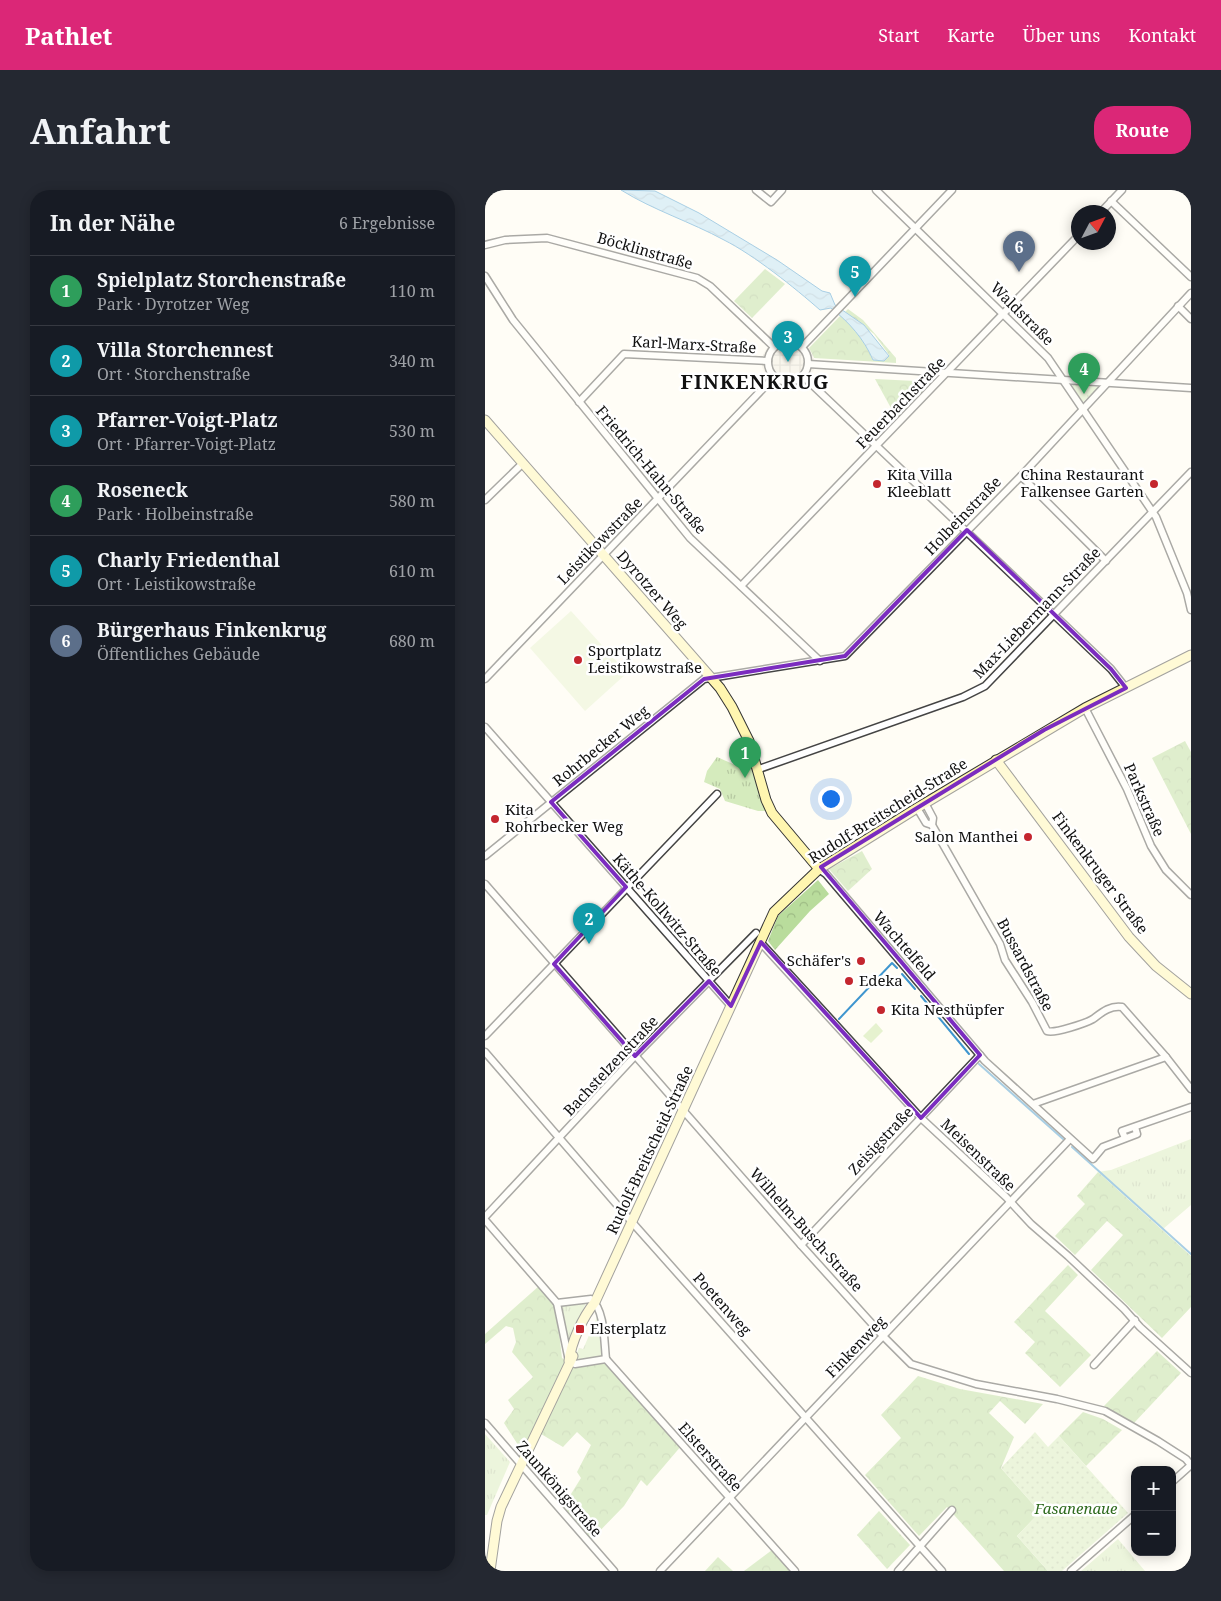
<!DOCTYPE html>
<html lang="de">
<meta charset="utf-8">
<style>
:root{--surface:#171b24;--page:#242831;--text:#f1f3f6;--muted:#9ea1a6;--line:#363941;--accent:#db2777}
body{margin:0;font-family:"Noto Serif",serif;background:var(--page);color:var(--text)}
.controls{position:absolute;right:15px;bottom:15px;display:grid;overflow:hidden;border-radius:10px;box-shadow:0 2px 12px #0003}
.controls button{width:45px;height:45px;display:grid;place-items:center;padding:0;border:0;border-bottom:1px solid var(--line);background:var(--surface);color:var(--text);font:25px sans-serif}
.compass{position:absolute;left:586px;top:15px;width:45px;height:45px;border-radius:50%;background:var(--surface);box-shadow:0 2px 12px #0003;rotate:49deg}
.you{position:absolute;left:345px;top:608px;width:18px;height:18px;margin:-12px;border:4px solid #fff;border-radius:50%;background:#1a73e8;box-shadow:0 0 0 8px #1a73e833}
.badge{display:grid;place-items:center;width:32px;height:32px;border-radius:50%;background:var(--accent);color:#fff;font-size:16px;font-weight:700}
.pin{position:absolute;translate:-50% -41px;filter:drop-shadow(0 1px 2px #0008)}
.pin::after{content:'';position:absolute;top:26px;width:18px;height:15px;background:inherit;clip-path:polygon(0 0,100% 0,50% 100%)}
.list{margin:0;padding:0;list-style:none}
h2{display:flex;justify-content:space-between;align-items:center;height:65px;margin:0;padding:0 20px;font-size:21px}
h2 small{font-size:16px;font-weight:400;color:var(--muted)}
.list li{display:grid;grid-template-columns:32px 1fr auto;gap:15px;align-items:center;box-sizing:border-box;height:70px;padding:0 20px;border-top:1px solid var(--line)}
.list b{display:block;font-size:19px;white-space:nowrap}
.list p{margin:0;font-size:16px;white-space:nowrap;color:var(--muted)}
.list em{font-size:16px;font-style:normal;color:var(--muted)}
.map{position:relative;flex:none;width:706px;height:1381px;overflow:hidden;border-radius:20px}
header{display:flex;align-items:center;gap:30px;box-sizing:border-box;height:70px;padding:0 25px;background:var(--accent);color:#fff}
header strong{font-size:24px}
nav{display:flex;gap:28px;margin-inline-start:auto;font-size:18px}
.intro{display:flex;align-items:center;justify-content:space-between;box-sizing:border-box;height:120px;padding:0 30px}
h1{margin:0;font-size:35px}
.button{padding:12px 22px;border-radius:20px;background:var(--accent);color:#fff;font-size:18px;font-weight:700}
main{display:flex;gap:30px;padding:0 30px}
aside{flex:1;background:var(--surface);border-radius:20px;box-shadow:0 2px 12px #0003}
.map>svg:first-child{display:block}
.grass{fill:url(#grass-tufts)}
.forest{fill:url(#forest-crowns)}
.garden{fill:url(#garden-dots)}
.pitch{fill:#e6f2cf}
.plaza{fill:url(#plaza-grid)}
.water{fill:url(#water-waves);stroke:#3f96cf}
.lines{fill:none;stroke-linecap:round;stroke-linejoin:round}
.stream{stroke:#3f96cf;stroke-width:2}
.street-casing{stroke:#444;stroke-width:9}
.secondary-casing{stroke:#333;stroke-width:11}
.street{stroke:#fff;stroke-width:6}
.secondary{stroke:#fff6b0;stroke-width:9}
.marked{fill:none;stroke:#7b2cbf;stroke-width:4;stroke-linejoin:round}
.poi-dot{fill:#c4262e;stroke:#fff;stroke-width:2}
.labels{text-anchor:middle;stroke-width:5;stroke-linejoin:round;paint-order:stroke}
.street-label{font-size:15px;fill:#111;stroke:#fff}
.poi-label{font-size:15px;fill:#111;stroke:#fff;text-anchor:start}
.park-label{font-size:15px;font-style:italic;fill:#2f6b1f;stroke:#fff}
.district-label{font-size:20px;font-weight:bold;letter-spacing:1px;fill:#111;stroke:#fff}
</style>
<header>
<strong>Pathlet</strong>
<nav><a>Start</a><a>Karte</a><a>Über uns</a><a>Kontakt</a></nav>
</header>
<div class="intro"><h1>Anfahrt</h1><a class="button">Route</a></div>
<main>
<aside>
<h2>In der Nähe<small>6 Ergebnisse</small></h2>
<ul class="list">
<li><span class="badge" style="background:#2e9e5b">1</span><div><b>Spielplatz Storchenstraße</b><p>Park · Dyrotzer Weg</p></div><em>110 m</em></li>
<li><span class="badge" style="background:#0f9aa8">2</span><div><b>Villa Storchennest</b><p>Ort · Storchenstraße</p></div><em>340 m</em></li>
<li><span class="badge" style="background:#0f9aa8">3</span><div><b>Pfarrer-Voigt-Platz</b><p>Ort · Pfarrer-Voigt-Platz</p></div><em>530 m</em></li>
<li><span class="badge" style="background:#2e9e5b">4</span><div><b>Roseneck</b><p>Park · Holbeinstraße</p></div><em>580 m</em></li>
<li><span class="badge" style="background:#0f9aa8">5</span><div><b>Charly Friedenthal</b><p>Ort · Leistikowstraße</p></div><em>610 m</em></li>
<li><span class="badge" style="background:#5c6f8a">6</span><div><b>Bürgerhaus Finkenkrug</b><p>Öffentliches Gebäude</p></div><em>680 m</em></li>
</ul>
</aside>
<div class="map">
<svg width="706" height="1381" viewBox="0 0 706 1381">
<defs>
<pattern id="grass-tufts" width="24" height="20" patternUnits="userSpaceOnUse" patternTransform="scale(1.25)"><rect width="24" height="20" fill="#d5ebbd"/><path d="M3 7l-1-3M5 7V3M7 7l1-3M15 17l-1-3M17 17v-4M19 17l1-3" fill="none" stroke="#b6c8a1"/></pattern>
<pattern id="forest-crowns" width="20" height="18" patternUnits="userSpaceOnUse" patternTransform="scale(1.25)"><rect width="20" height="18" fill="#b9dc9c"/><path d="M2 6a3 3 0 1 1 6 0M12 15a3 3 0 1 1 6 0" fill="none" stroke="#9ebc85"/></pattern>
<pattern id="garden-dots" width="8" height="8" patternUnits="userSpaceOnUse" patternTransform="scale(1.25)"><rect width="8" height="8" fill="#d5ebbd"/><path d="M2 2h.1M6 6h.1" fill="none" stroke="#b6c8a1" stroke-width="1.8" stroke-linecap="round"/></pattern>
<pattern id="plaza-grid" width="8" height="8" patternUnits="userSpaceOnUse" patternTransform="scale(1.25)"><rect width="8" height="8" fill="#f1ede2"/><path d="M0 4h8M4 0v8" fill="none" stroke="#cecac1"/></pattern>
<pattern id="water-waves" width="16" height="10" patternUnits="userSpaceOnUse" patternTransform="scale(1.25)"><rect width="16" height="10" fill="#b9e0f7"/><path d="M0 5q4-4 8 0t8 0" fill="none" stroke="#9ebfd3"/></pattern>
</defs>
<rect width="100%" height="100%" fill="#fffdf5"/>
<!-- grass -->
<g class="grass">
<path d="M586 194 614 197 598 212Z"/>
<path d="M232 567 257 578 269 575 281 621H273L240 611 235 599 219 592 222 581Z"/>
<path d="M706 949V1015L678 1039 613 982 626 980Z"/>
<path d="M102 1111 82 1156 74 1115Z"/>
<path d="M112 1127 118 1167 89 1170 94 1158 98 1159 99 1157Z"/>
<path d="M0 1244 25 1272 2 1325H0Z"/>
<path d="M633 1349 660 1381H596Z"/>
</g>
<!-- forest -->
<g class="forest">
<path d="M280 79 300 94 267 128 249 111Z"/>
<path d="M363 119 378 130 411 168V173L329 168 324 158 356 125 380 151 388 170 399 171 404 165 389 144 360 122Z"/>
<path d="M390 189 451 192 412 229Z"/>
<path d="M700 551 706 562V644L667 568Z"/>
<path d="M377 661 387 679 363 701 344 679Z"/>
<path d="M333 690 344 704 325 721 290 760 283 751 293 726Z"/>
<path d="M613 982 706 1066V1117L677 1148 606 1080 638 1045 622 1031 590 1065 570 1046 600 1014 592 1006Z"/>
<path d="M583 1075 593 1085 560 1121 606 1165 575 1197 540 1163 550 1152 529 1132Z"/>
<path d="M54 1096 71 1115 77 1168 86 1174 121 1172 197 1255 162 1296 156 1290 139 1316 104 1352 76 1320 96 1288 92 1282 106 1255 92 1242 78 1257 56 1244 35 1258 19 1233 29 1219 23 1210 48 1187 27 1162 31 1152 28 1138 21 1136 0 1154V1144Z"/>
<path d="M672 1161 696 1183 649 1233 619 1216Z"/>
<path d="M433 1186 475 1199 558 1214 540 1234 515 1211 504 1223 529 1247 516 1278 555 1322 532 1346 563 1381H519L462 1317 434 1346 380 1285 416 1248 396 1225Z"/>
<path d="M598 1222 618 1229 637 1240 601 1276 574 1246Z"/>
<path d="M394 1321 425 1355 402 1379 372 1345Z"/>
<path d="M287 1360 306 1381H259Z"/>
<path d="M233 1367 248 1381H220Z"/>
</g>
<!-- garden -->
<path class="garden" d="M550 1242 563 1257 574 1246 643 1323 577 1381H563L532 1346 555 1322 516 1278Z"/>
<!-- pitch -->
<g class="pitch">
<path d="M86 421 142 483 100 521 45 458Z"/>
<path d="M391 833 398 841 386 853 378 846Z"/>
</g>
<!-- plaza -->
<path class="plaza" d="M303 145 316 150 324 158 329 168V180L318 194 304 200 290 195 281 186 277 177 278 165 281 159 290 150Z"/>
<!-- water -->
<path class="water" d="M136 0 170 1 214 23 292 70 337 101 345 103 350 115 379 135 404 166 399 171 388 170C379 149 364 132 346 118L335 120C310 98 269 65 239 50 206 32 168 20 136 0Z"/>
<g class="lines">
<!-- stream -->
<g class="stream">
<path d="M417 784 430 799"/>
<path d="M436 806 484 864"/>
<path d="M354 829 407 773 412 778"/>
<path d="M494 874 578 949"/>
<path d="M587 957 706 1064"/>
</g>
<defs>
<g id="street">
<path d="M271 0 286 12 297 0"/>
<path d="M391 0 563 168 671 327 702 403 706 420"/>
<path d="M626 11 706 87"/>
<path d="M616 22 637 0"/>
<path d="M0 55 20 50 62 48 212 88 225 96 289 157"/>
<path d="M0 86 28 130 205 348 335 471"/>
<path d="M693 116 706 129"/>
<circle cx="303" cy="172" r="20"/>
<path d="M317 157 467 0"/>
<path d="M323 174 706 198"/>
<path d="M318 186 626 479 641 498"/>
<path d="M94 212 139 164 283 171"/>
<path d="M536 286 621 371"/>
<path d="M0 310 38 273"/>
<path d="M256 396 594 45"/>
<path d="M0 489 289 187"/>
<path d="M600 518 642 599 666 656 681 680 706 705"/>
<path d="M0 537 246 816"/>
<path d="M274 579 478 507 500 496 706 282"/>
<path d="M440 613 448 628 447 635"/>
<path d="M432 618 441 633 447 635 515 754 520 770 547 812 562 841C569 844 601 833 608 829 616 823 625 815 637 817L681 867 706 899"/>
<path d="M0 666 219 489 360 466 536 286 706 103"/>
<path d="M334 679 341 684 500 871 608 969 618 957 652 944 650 937"/>
<path d="M0 694 316 1055 398 1146 426 1174 491 1194 572 1209 620 1221 673 1251 701 1269 706 1275"/>
<path d="M276 753 436 928 521 1007 546 1034 583 1066 639 1119 655 1137 706 1183"/>
<path d="M0 846 232 604"/>
<path d="M0 862 146 1031 457 1381"/>
<path d="M548 914 681 867"/>
<path d="M640 948 637 941 706 917"/>
<path d="M0 1027 150 866 271 743"/>
<path d="M0 1030 72 1113"/>
<path d="M316 1055 495 865"/>
<path d="M72 1113 106 1109C120 1120 119 1152 121 1169"/>
<path d="M72 1113 84 1171 90 1174 121 1169"/>
<path d="M121 1169 310 1381"/>
<path d="M609 1175 650 1130"/>
<path d="M0 1233 129 1381"/>
<path d="M687 1292 706 1275"/>
<path d="M175 1381 585 949"/>
<path d="M413 1381 467 1320"/>
<path d="M586 1381 650 1325"/>
</g>
<g id="secondary">
<path d="M0 230 235 498 247 517 264 551 281 610 287 623 334 679"/>
<path d="M511 570 644 747 671 776 706 804"/>
<path d="M84 1171C86 1152 98 1127 110 1112L289 722 334 679 432 618 600 518 706 465"/>
<path d="M5 1381 12 1331 16 1317 88 1166"/>
</g>
</defs>
<!-- street casing -->
<use href="#street" class="street-casing"/>
<!-- secondary casing -->
<use href="#secondary" class="secondary-casing"/>
<!-- street -->
<use href="#street" class="street"/>
<!-- secondary -->
<use href="#secondary" class="secondary"/>
</g>
<!-- marked area -->
<path d="M0 0H706V1381H0ZM482 340 626 479 641 498 559 540 336 677 495 865 436 928 276 752 246 816 224 791 150 866 69 774 141 697 66 612 219 489 360 466Z" fill="#fffdf5" fill-opacity=".55" fill-rule="evenodd"/>
<path class="marked" d="M482 340 626 479 641 498 559 540 336 677 495 865 436 928 276 752 246 816 224 791 150 866 69 774 141 697 66 612 219 489 360 466Z"/>
<!-- markers -->
<g class="poi-dot">
<circle cx="392" cy="294" r="5"/>
<circle cx="669" cy="294" r="5"/>
<circle cx="93" cy="470" r="5"/>
<circle cx="10" cy="629" r="5"/>
<circle cx="543" cy="647" r="5"/>
<circle cx="376" cy="771" r="5"/>
<circle cx="364" cy="791" r="5"/>
<circle cx="396" cy="820" r="5"/>
<rect x="90" y="1134" width="10" height="10" rx="2.5"/>
</g>
<g class="labels">
<!-- street labels -->
<g class="street-label">
<text transform="translate(160 61) rotate(16)" y="5">Böcklinstraße</text>
<text transform="translate(537 124) rotate(45)" y="5">Waldstraße</text>
<text transform="translate(209 155) rotate(3)" y="5">Karl-Marx-Straße</text>
<text transform="translate(416 213) rotate(-46)" y="5">Feuerbachstraße</text>
<text transform="translate(166 280) rotate(50)" y="5">Friedrich-Hahn-Straße</text>
<text transform="translate(478 326) rotate(-46)" y="5">Holbeinstraße</text>
<text transform="translate(115 351) rotate(-46)" y="5">Leistikowstraße</text>
<text transform="translate(167 400) rotate(49)" y="5">Dyrotzer Weg</text>
<text transform="translate(552 423) rotate(-46)" y="5">Max-Liebermann-Straße</text>
<text transform="translate(116 556) rotate(-39)" y="5">Rohrbecker Weg</text>
<text transform="translate(659 610) rotate(66)" y="5">Parkstraße</text>
<text transform="translate(403 621) rotate(-32)" y="5">Rudolf-Breitscheid-Straße</text>
<text transform="translate(615 683) rotate(53)" y="5">Finkenkruger Straße</text>
<text transform="translate(182 725) rotate(49)" y="5">Käthe-Kollwitz-Straße</text>
<text transform="translate(419 756) rotate(49)" y="5">Wachtelfeld</text>
<text transform="translate(540 775) rotate(62)" y="5">Bussardstraße</text>
<text transform="translate(126 876) rotate(-47)" y="5">Bachstelzenstraße</text>
<text transform="translate(396 951) rotate(-47)" y="5">Zeisigstraße</text>
<text transform="translate(165 960) rotate(-65)" y="5">Rudolf-Breitscheid-Straße</text>
<text transform="translate(493 965) rotate(44)" y="5">Meisenstraße</text>
<text transform="translate(321 1040) rotate(48)" y="5">Wilhelm-Busch-Straße</text>
<text transform="translate(237 1114) rotate(48)" y="5">Poetenweg</text>
<text transform="translate(371 1157) rotate(-46)" y="5">Finkenweg</text>
<text transform="translate(225 1267) rotate(48)" y="5">Elsterstraße</text>
<text transform="translate(74 1299) rotate(49)" y="5">Zaunkönigstraße</text>
</g>
<!-- poi labels -->
<g class="poi-label">
<text x="402" y="290">Kita Villa<tspan x="402" dy="17">Kleeblatt</tspan></text>
<text x="659" y="290" text-anchor="end">China Restaurant<tspan x="659" dy="17">Falkensee Garten</tspan></text>
<text x="103" y="466">Sportplatz<tspan x="103" dy="17">Leistikowstraße</tspan></text>
<text x="20" y="625">Kita<tspan x="20" dy="17">Rohrbecker Weg</tspan></text>
<text x="533" y="652" text-anchor="end">Salon Manthei</text>
<text x="366" y="776" text-anchor="end">Schäfer's</text>
<text x="374" y="796">Edeka</text>
<text x="406" y="825">Kita Nesthüpfer</text>
<text x="105" y="1144">Elsterplatz</text>
</g>
<!-- park labels -->
<g class="park-label">
<text x="591" y="1324">Fasanenaue</text>
</g>
<!-- district labels -->
<g class="district-label">
<text x="270" y="199">FINKENKRUG</text>
</g>
</g>
</svg>
<div class="controls">
<button>+</button>
<button>−</button>
</div>
<svg class="compass" viewBox="-18 -18 36 36"><path d="M0-13l5 13h-10z" fill="#e53935"/><path d="M0 13l5-13h-10z" fill="#9ea1a6"/></svg>
<div class="you"></div>
<div class="pin badge" style="left:260px;top:588px;background:#2e9e5b">1</div>
<div class="pin badge" style="left:104px;top:754px;background:#0f9aa8">2</div>
<div class="pin badge" style="left:303px;top:172px;background:#0f9aa8">3</div>
<div class="pin badge" style="left:599px;top:204px;background:#2e9e5b">4</div>
<div class="pin badge" style="left:370px;top:107px;background:#0f9aa8">5</div>
<div class="pin badge" style="left:534px;top:82px;background:#5c6f8a">6</div>
</div>
</main>
